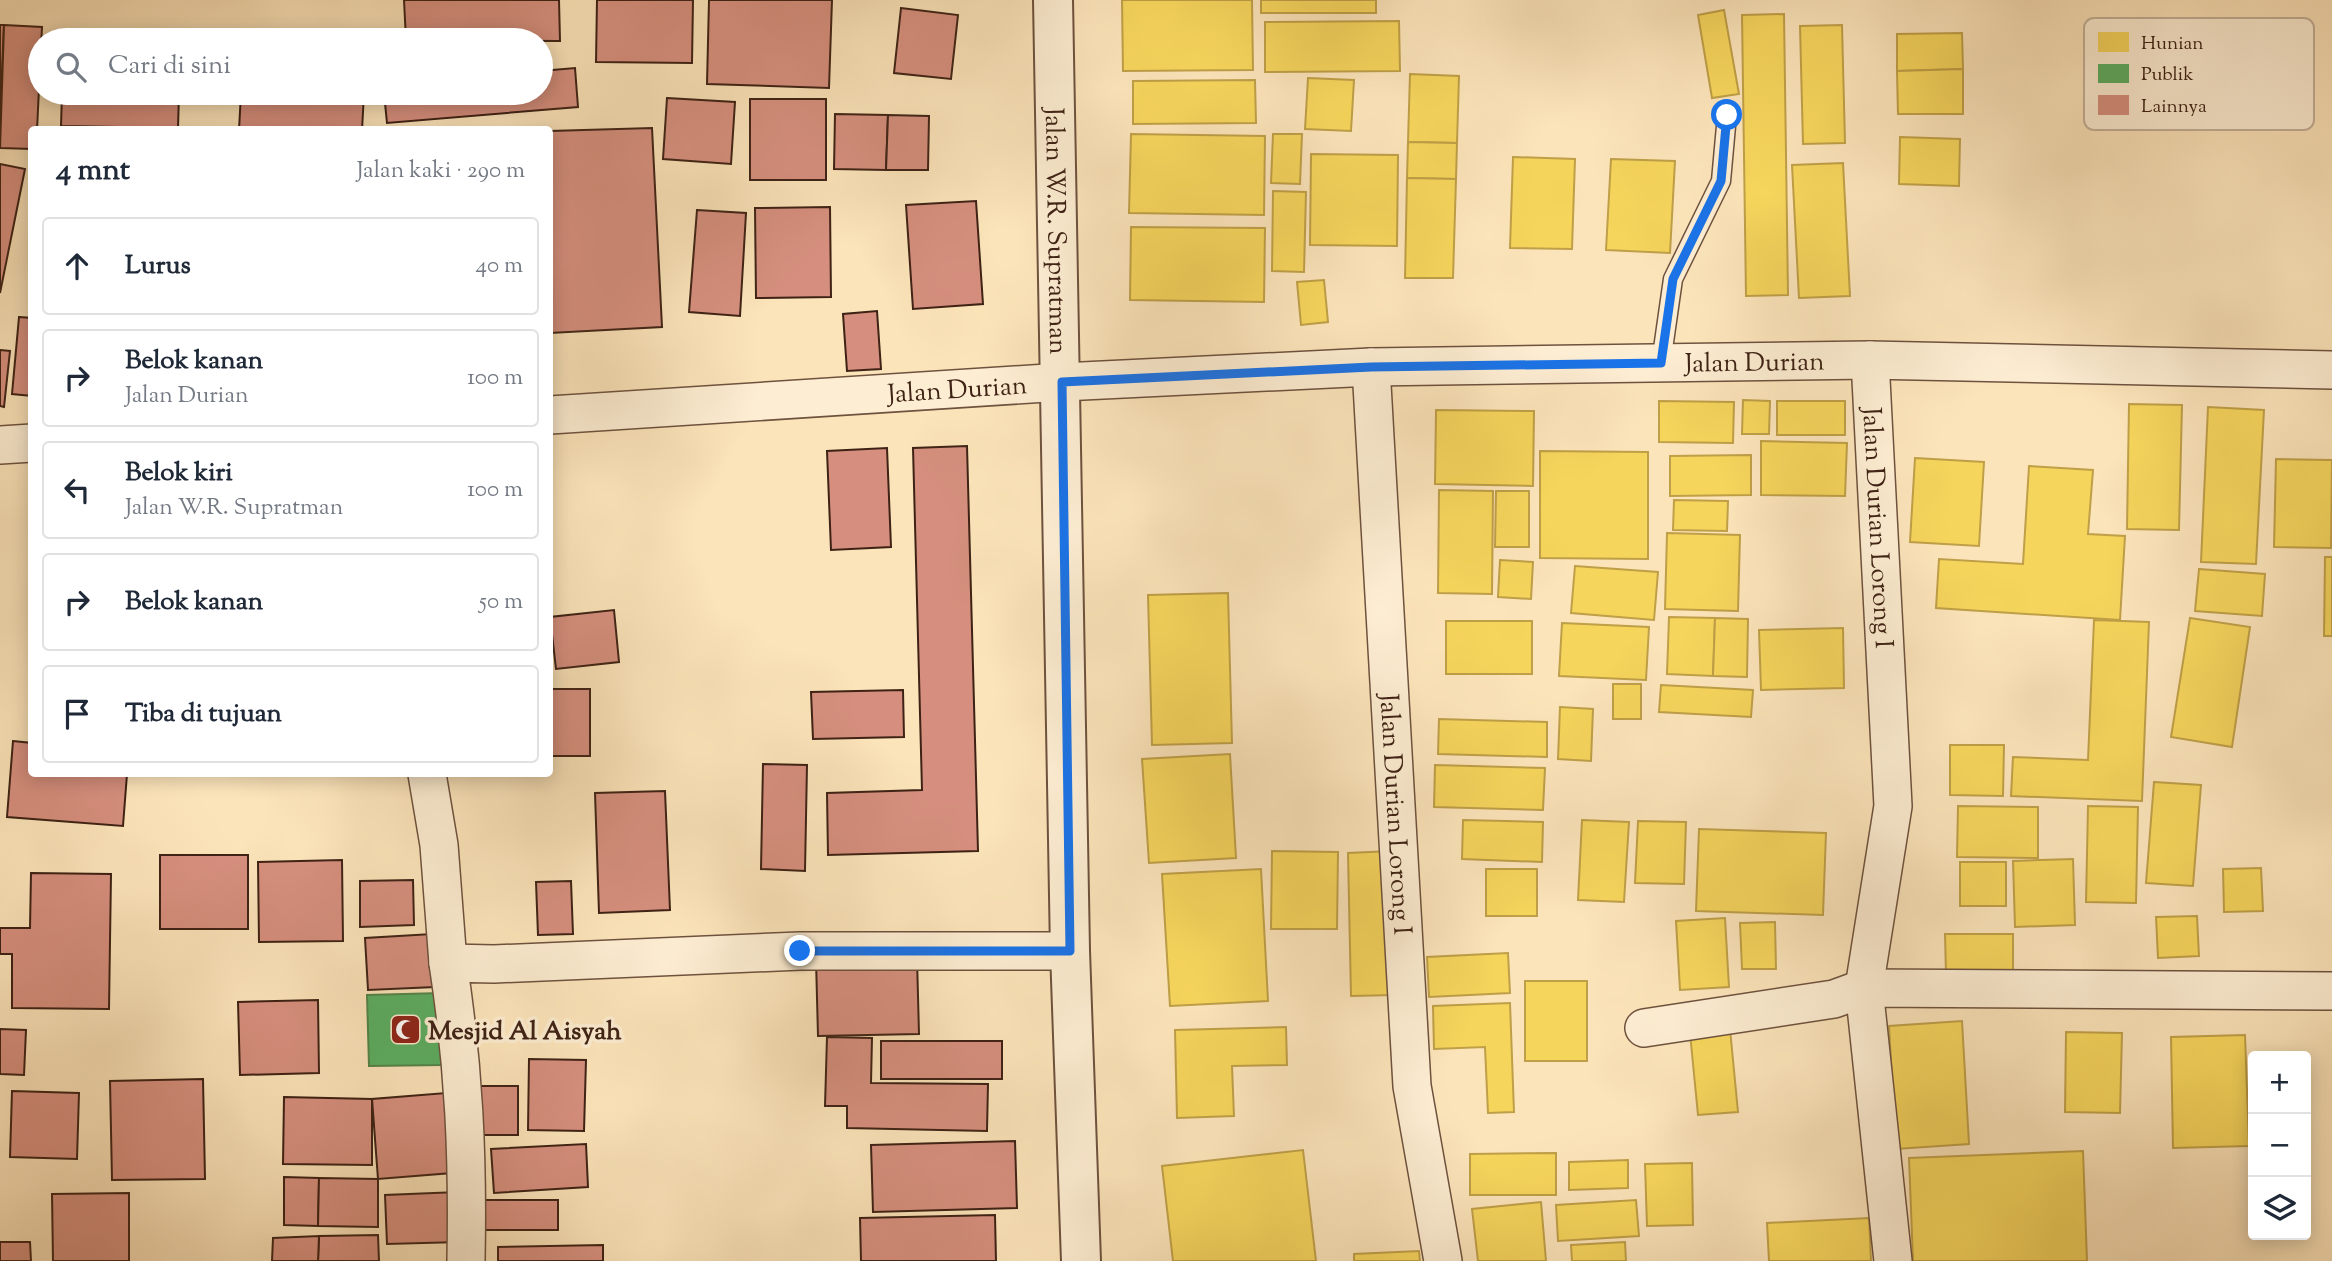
<!DOCTYPE html>
<html lang="id">
<meta charset="utf-8">
<style>
:root{--surface:#fff;--page:#f6f6f7;--text:#1f2937;--muted:#747a83;--line:#e0e1e3}
body{margin:0;font-family:"Sorts Mill Goudy",serif;background:var(--page);color:var(--text)}
.controls{position:absolute;right:21px;bottom:21px;display:grid;overflow:hidden;border-radius:7px;box-shadow:0 4px 18px #0003}
.controls button{width:63px;height:63px;display:grid;place-items:center;padding:0;border:0;border-bottom:2px solid var(--line);background:var(--surface);color:var(--text);font:35px sans-serif}
.stop{position:absolute;width:21px;height:21px;margin:-16px;border:5px solid #1a73e8;border-radius:50%;background:#fff}
.stop.end{background:#1a73e8;border-color:#fff;box-shadow:0 2px 7px #0008}
.list{margin:0;padding:0;list-style:none}
h2{display:flex;justify-content:space-between;align-items:center;height:91px;margin:0;padding:0 28px;font-size:30px}
h2 small{font-size:23px;font-weight:400;color:var(--muted)}
.list li{display:grid;grid-template-columns:46px 1fr auto;gap:21px;align-items:center;box-sizing:border-box;height:98px;margin:0 14px 14px;padding:0 14px;border:2px solid var(--line);border-radius:7px}
.list b{display:block;font-size:26px;white-space:nowrap}
.list p{margin:0;font-size:23px;white-space:nowrap;color:var(--muted)}
.list em{font-size:23px;font-style:normal;color:var(--muted)}
.icon{flex:none;width:38px;height:38px;fill:none;stroke:currentColor;stroke-width:2;stroke-linecap:round;stroke-linejoin:round}
.map{position:relative;flex:none;width:2332px;height:1261px;overflow:hidden}
.search{position:absolute;background:var(--surface);box-shadow:0 4px 18px #0003;left:28px;top:28px;width:525px;height:77px;display:flex;align-items:center;gap:18px;box-sizing:border-box;padding:0 24px;border-radius:38px;color:var(--muted);font-size:26px}
.panel{position:absolute;background:var(--surface);box-shadow:0 4px 18px #0003;left:28px;top:126px;width:525px;height:651px;border-radius:7px}
.map>svg:first-child{display:block}
.homes{fill:#f6d55c;stroke:#bf9f47;stroke-width:2}
.public{fill:#5aae61;stroke:#52844a;stroke-width:2}
.building{fill:#d68f7e;stroke:#3e2215;stroke-width:2}
.lines{fill:none;stroke-linecap:round;stroke-linejoin:round}
.service-casing{stroke:#6e523e;stroke-width:21}
.minor-casing{stroke:#6e523e;stroke-width:40}
.tertiary-casing{stroke:#6e523e;stroke-width:42}
.service{stroke:#fdedd2;stroke-width:18}
.minor{stroke:#fdedd2;stroke-width:37}
.tertiary{stroke:#fdedd2;stroke-width:38}
.route{stroke:#1a73e8;stroke-width:9}
.labels{text-anchor:middle;stroke-width:7;stroke-linejoin:round;paint-order:stroke}
.street-label{font-size:26px;fill:#3e2215;stroke:#fdedd2}
.poi-label{font-size:26px;font-weight:bold;fill:#3e2215;stroke:#fdedd2;text-anchor:start}
.key{fill:#fdedd2;stroke:#c4b099;stroke-width:2}
.key-label{font-size:19px;fill:#3e2215}
</style>
<div class="map">
<svg width="2332" height="1261" viewBox="0 0 2332 1261">
<rect width="100%" height="100%" fill="#fce4ba"/>
<filter id="stains"><feTurbulence type="fractalNoise" baseFrequency=".00286" numOctaves="4"/><feColorMatrix values="0 0 0 0 .2 0 0 0 0 .09 0 0 0 0 .02 0 0 0 .5 -.17"/></filter>
<radialGradient id="worn" r=".72"><stop offset=".6" stop-color="#630" stop-opacity="0"/><stop offset="1" stop-color="#630" stop-opacity=".3"/></radialGradient>
<!-- homes -->
<g class="homes">
<path d="M1122 0H1252L1253 70 1123 71Z"/>
<rect x="1261" y="0" width="115" height="13"/>
<path d="M1724 10 1739 94 1712 98 1698 15Z"/>
<path d="M1784 14 1788 295 1746 296 1742 15Z"/>
<path d="M1399 21 1400 71 1265 72V22Z"/>
<path d="M1842 25 1845 143 1803 144 1800 26Z"/>
<path d="M1962 33 1963 69 1897 71V34Z"/>
<path d="M1963 69V114H1898L1897 71Z"/>
<path d="M1410 74 1459 76 1457 143 1408 142Z"/>
<path d="M1308 78 1354 80 1351 131 1305 129Z"/>
<path d="M1255 80 1256 123 1133 124V81Z"/>
<path d="M1131 134 1265 136 1264 215 1129 213Z"/>
<path d="M1273 134H1302L1300 184 1271 183Z"/>
<path d="M1900 137 1960 139 1959 186 1899 184Z"/>
<path d="M1408 142 1457 143 1456 179 1407 178Z"/>
<path d="M1311 154 1398 155 1397 246 1310 245Z"/>
<path d="M1513 157 1575 159 1572 249 1510 248Z"/>
<path d="M1611 159 1675 161 1670 253 1606 250Z"/>
<path d="M1843 163 1850 296 1799 298 1792 165Z"/>
<path d="M1407 178 1456 179 1453 278H1405Z"/>
<path d="M1273 191 1306 192 1304 272 1272 271Z"/>
<path d="M1131 227 1265 228 1264 302 1130 300Z"/>
<path d="M1324 280 1328 322 1301 325 1297 282Z"/>
<path d="M1743 400 1770 401 1769 434H1742Z"/>
<path d="M1659 401 1734 402 1733 443 1659 442Z"/>
<rect x="1777" y="401" width="68" height="34"/>
<path d="M2129 404 2182 405 2179 530 2127 529Z"/>
<path d="M2208 407 2264 410 2256 564 2201 562Z"/>
<path d="M1436 410 1534 411 1533 486 1435 484Z"/>
<path d="M1761 441 1847 443 1845 496 1761 495Z"/>
<path d="M1540 451 1648 452V559L1540 558Z"/>
<path d="M1751 455V495L1670 496V456Z"/>
<path d="M1915 458 1984 462 1979 546 1910 542Z"/>
<path d="M2276 459 2332 460 2331 548 2274 547Z"/>
<path d="M2029 466 2093 470 2088 534 2125 536 2120 620 1936 608 1939 559 2023 564Z"/>
<path d="M1439 490 1493 491 1492 594 1438 593Z"/>
<path d="M1496 491H1529V547H1495Z"/>
<path d="M1674 500 1728 501 1727 531 1673 530Z"/>
<path d="M1667 533 1740 535 1738 611 1665 609Z"/>
<path d="M2325 557H2332V636H2324Z"/>
<path d="M1500 560 1533 562 1531 599 1498 597Z"/>
<path d="M1575 566 1658 572 1654 620 1571 613Z"/>
<path d="M2199 569 2265 574 2262 616 2195 611Z"/>
<path d="M1228 593 1232 743 1152 745 1148 595Z"/>
<path d="M1669 617 1715 618 1713 676 1667 674Z"/>
<path d="M1715 618 1748 619 1747 677 1713 676Z"/>
<path d="M2190 618 2250 627 2232 747 2171 737Z"/>
<path d="M2094 620 2149 622 2142 801 2011 796 2013 757 2088 760Z"/>
<rect x="1446" y="621" width="86" height="53"/>
<path d="M1562 623 1649 627 1646 680 1559 676Z"/>
<path d="M1843 628 1844 688 1761 690 1759 630Z"/>
<rect x="1613" y="684" width="28" height="35"/>
<path d="M1661 685 1753 690 1751 717 1659 712Z"/>
<path d="M1560 707 1593 709 1591 761 1558 759Z"/>
<path d="M1439 719 1547 722V757L1438 754Z"/>
<path d="M1950 745H2004L2003 796 1950 795Z"/>
<path d="M1230 754 1236 858 1149 863 1142 759Z"/>
<path d="M1435 765 1545 768 1543 810 1434 807Z"/>
<path d="M2154 782 2201 785 2193 886 2146 883Z"/>
<path d="M1958 806 2038 807V858L1957 857Z"/>
<path d="M2088 806 2138 807 2136 903 2086 902Z"/>
<path d="M1463 820 1543 822 1542 862 1462 859Z"/>
<path d="M1582 820 1629 822 1624 902 1578 900Z"/>
<path d="M1638 821 1686 822 1684 884 1635 883Z"/>
<path d="M1699 829 1826 833 1823 915 1696 911Z"/>
<path d="M1272 851 1338 852 1337 929H1271Z"/>
<path d="M1391 851 1394 995 1351 996 1348 853Z"/>
<path d="M2073 859 2075 925 2015 927 2013 861Z"/>
<rect x="1960" y="862" width="46" height="44"/>
<path d="M2261 868 2263 911 2224 912 2223 869Z"/>
<path d="M1261 869 1268 1001 1170 1006 1162 874Z"/>
<rect x="1486" y="869" width="51" height="47"/>
<path d="M2197 916 2199 956 2158 958 2156 917Z"/>
<path d="M1725 918 1729 987 1680 990 1676 921Z"/>
<path d="M1775 922 1776 969H1742L1740 923Z"/>
<path d="M1945 934H2013V973L1946 974Z"/>
<path d="M1508 953 1510 993 1429 997 1427 957Z"/>
<rect x="1525" y="981" width="62" height="80"/>
<path d="M1510 1003 1514 1112 1488 1113 1485 1047 1434 1049 1433 1006Z"/>
<path d="M1962 1021 1969 1144 1896 1149 1889 1026Z"/>
<path d="M1286 1027 1287 1065 1232 1066 1234 1116 1177 1118 1175 1030Z"/>
<path d="M1730 1029 1738 1112 1698 1115 1690 1033Z"/>
<path d="M2066 1032 2122 1033 2120 1113 2065 1112Z"/>
<path d="M2245 1035 2249 1146 2173 1148 2171 1037Z"/>
<path d="M1303 1150 1316 1261H1173L1162 1166Z"/>
<path d="M2083 1151 2087 1261H1913L1909 1158Z"/>
<path d="M1556 1153V1195H1470V1154Z"/>
<path d="M1628 1160V1188L1569 1190V1162Z"/>
<path d="M1692 1163 1693 1225 1647 1226 1645 1164Z"/>
<path d="M1636 1200 1639 1236 1558 1241 1556 1205Z"/>
<path d="M1541 1202 1546 1261H1478L1472 1209Z"/>
<path d="M1869 1218 1871 1261H1769L1767 1223Z"/>
<path d="M1625 1242 1626 1261H1572L1571 1245Z"/>
<path d="M1419 1251 1420 1261H1354V1254Z"/>
</g>
<!-- public -->
<path class="public" d="M441 993 442 1065 369 1066 367 995Z"/>
<!-- building -->
<g class="building">
<path d="M404 0H559L560 41 406 40Z"/>
<path d="M597 0H693L692 63 596 62Z"/>
<path d="M709 0H832L829 88 707 84Z"/>
<path d="M901 8 958 15 951 79 894 73Z"/>
<path d="M0 25H4L0 118Z"/>
<path d="M4 25 42 27 37 130H32V149L0 148Z"/>
<path d="M63 33 179 35V40H63Z"/>
<path d="M575 68 578 107 387 123 384 93H541V71Z"/>
<path d="M62 93H179L178 128 61 126Z"/>
<path d="M241 93H364L362 130H239Z"/>
<path d="M667 98 735 102 731 164 663 159Z"/>
<rect x="750" y="99" width="76" height="81"/>
<path d="M835 114 888 115 886 170 834 169Z"/>
<path d="M888 115 929 116 928 170H886Z"/>
<path d="M652 128 662 327 550 333V131Z"/>
<path d="M0 164 25 169 0 293Z"/>
<path d="M976 201 983 304 913 309 906 205Z"/>
<path d="M830 207 831 297 756 298 755 208Z"/>
<path d="M697 210 746 213 740 316 689 312Z"/>
<path d="M877 311 881 369 847 371 843 314Z"/>
<path d="M19 317 32 318V396L12 394Z"/>
<path d="M0 350 10 351 4 407 0 406Z"/>
<path d="M967 446 978 851 828 855 827 793 922 790 913 448Z"/>
<path d="M887 448 891 547 831 550 827 451Z"/>
<path d="M614 610 619 662 556 669 550 617Z"/>
<rect x="550" y="689" width="40" height="67"/>
<path d="M903 690 904 737 813 739 811 692Z"/>
<path d="M13 741 32 743V774H127L123 826 7 817Z"/>
<path d="M763 764 807 765 805 871 761 869Z"/>
<path d="M665 791 670 910 599 913 595 793Z"/>
<rect x="160" y="855" width="88" height="74"/>
<path d="M342 860 343 941 259 942 258 862Z"/>
<path d="M31 873 111 874 109 1009 12 1008V954H0V928H30Z"/>
<path d="M413 880 414 925 360 927V881Z"/>
<path d="M571 881 573 934 538 935 536 882Z"/>
<path d="M432 934 435 987 368 990 365 938Z"/>
<path d="M917 958 919 1034 818 1036 816 960Z"/>
<path d="M318 1000 319 1073 240 1075 238 1002Z"/>
<path d="M0 1029 26 1030 24 1075 0 1074Z"/>
<path d="M827 1037 872 1038 871 1083 988 1084 987 1131 847 1128V1106H825Z"/>
<rect x="881" y="1041" width="121" height="38"/>
<path d="M529 1059 586 1060 584 1131 528 1130Z"/>
<path d="M203 1079 205 1179 112 1180 110 1081Z"/>
<rect x="481" y="1086" width="37" height="49"/>
<path d="M12 1091 79 1093 77 1159 10 1157Z"/>
<path d="M446 1093 452 1173 378 1179 372 1099Z"/>
<path d="M284 1097 372 1099V1165L283 1164Z"/>
<path d="M1015 1141 1017 1208 873 1212 871 1145Z"/>
<path d="M586 1144 588 1187 494 1193 491 1149Z"/>
<path d="M284 1177 319 1178 318 1226 284 1225Z"/>
<path d="M319 1178 378 1179V1227L318 1226Z"/>
<path d="M458 1192 460 1242 387 1244 385 1195Z"/>
<path d="M129 1193V1261H53L52 1194Z"/>
<path d="M478 1200H558V1230H477Z"/>
<path d="M995 1215 996 1261H861L860 1218Z"/>
<path d="M378 1235 379 1261H318L319 1236Z"/>
<path d="M319 1236 318 1261H272L273 1238Z"/>
<path d="M0 1242H30L31 1261H0Z"/>
<path d="M603 1245V1261H498V1247Z"/>
</g>
<g class="lines">
<defs>
<path id="service" d="M1661 363 1673 279 1721 181 1727 115"/>
<g id="minor">
<path id="s1" d="M1870 360 1893 806 1864 988 1893 1261"/>
<path id="s2" d="M1371 367 1412 1086 1443 1261"/>
<path id="s3" d="M550 415 1062 382 1371 367 1870 360 2332 370"/>
<path d="M0 445 32 443"/>
<path d="M427 774 439 845 448 963"/>
<path d="M1644 1028 1834 999 1864 988 2332 991"/>
<path d="M466 1261C468 1156 464 1067 448 963L494 964 800 951H1070"/>
</g>
<g id="tertiary">
<path id="s4" d="M1053 0 1070 951 1081 1261"/>
</g>
</defs>
<!-- service casing -->
<use href="#service" class="service-casing"/>
<!-- minor casing -->
<use href="#minor" class="minor-casing"/>
<!-- tertiary casing -->
<use href="#tertiary" class="tertiary-casing"/>
<!-- service -->
<use href="#service" class="service"/>
<!-- minor -->
<use href="#minor" class="minor"/>
<!-- tertiary -->
<use href="#tertiary" class="tertiary"/>
</g>
<g class="lines">
<!-- route -->
<path class="route" d="M800 951H1070L1062 382 1371 367 1661 363 1673 279 1721 181 1727 115"/>
</g>
<!-- icons -->
<defs>
<symbol id="mosque-square" viewBox="-11 -11 22 22"><rect x="-9" y="-9" width="18" height="18" rx="4" fill="#8f2418" stroke="#fdedd2"/><path d="M3.5-4.9A6 6 0 1 0 3.5 4.9A5 5 0 1 1 3.5-4.9Z" fill="#fff"/></symbol>
</defs>
<g fill-rule="evenodd">
<use href="#mosque-square" x="388" y="1012" width="35" height="35"/>
</g>
<g class="labels">
<!-- street labels -->
<g class="street-label">
<text dy="9" stroke="none"><textPath href="#s4" startOffset="231">Jalan W.R. Supratman</textPath></text>
<text dy="9" stroke="none"><textPath href="#s3" startOffset="1206">Jalan Durian</textPath></text>
<text dy="9" stroke="none"><textPath href="#s3" startOffset="408">Jalan Durian</textPath></text>
<text dy="9" stroke="none"><textPath href="#s1" startOffset="168">Jalan Durian Lorong I</textPath></text>
<text dy="9" stroke="none"><textPath href="#s2" startOffset="448">Jalan Durian Lorong I</textPath></text>
</g>
<!-- poi labels -->
<g class="poi-label">
<text x="428" y="1039">Mesjid Al Aisyah</text>
</g>
</g>
<!-- legend -->
<rect x="2084" y="18" width="230" height="112" rx="10" class="key"/>
<rect x="2098" y="32" width="31" height="20" fill="#f6d55c"/>
<rect x="2098" y="64" width="31" height="19" fill="#5aae61"/>
<rect x="2098" y="95" width="31" height="20" fill="#d68f7e"/>
<g class="key-label">
<text x="2141" y="49">Hunian</text>
<text x="2141" y="80">Publik</text>
<text x="2141" y="112">Lainnya</text>
</g>
<rect width="100%" height="100%" filter="url(#stains)"/>
<rect width="100%" height="100%" fill="url(#worn)"/>
</svg>
<div class="controls">
<button>+</button>
<button>−</button>
<button><svg class="icon" aria-label="layers" viewBox="0 0 24 24"><path d="M12 4l9 5-9 5-9-5zM3 14l9 5 9-5"/></svg></button>
</div>
<div class="stop" style="left:1727px;top:115px"></div>
<div class="stop end" style="left:800px;top:951px"></div>
<div class="search"><svg class="icon" aria-label="search" viewBox="0 0 24 24"><circle cx="10" cy="10" r="6"/><path d="M15 15l6 6"/></svg>Cari di sini</div>
<section class="panel">
<h2>4 mnt<small>Jalan kaki · 290 m</small></h2>
<ul class="list">
<li><svg class="icon" aria-label="ahead" viewBox="0 0 24 24"><path d="M12 20V5M6 11l6-6 6 6"/></svg><div><b>Lurus</b></div><em>40 m</em></li>
<li><svg class="icon" aria-label="right" viewBox="0 0 24 24"><path d="M7 20v-9h11M14 6l5 5-5 5"/></svg><div><b>Belok kanan</b><p>Jalan Durian</p></div><em>100 m</em></li>
<li><svg class="icon" aria-label="left" viewBox="0 0 24 24"><path d="M17 20v-9H6M10 6l-5 5 5 5"/></svg><div><b>Belok kiri</b><p>Jalan W.R. Supratman</p></div><em>100 m</em></li>
<li><svg class="icon" aria-label="right" viewBox="0 0 24 24"><path d="M7 20v-9h11M14 6l5 5-5 5"/></svg><div><b>Belok kanan</b></div><em>50 m</em></li>
<li><svg class="icon" aria-label="arrive" viewBox="0 0 24 24"><path d="M6 21V4h12l-3 4 3 4H6"/></svg><div><b>Tiba di tujuan</b></div></li>
</ul>
</section>
</div>
